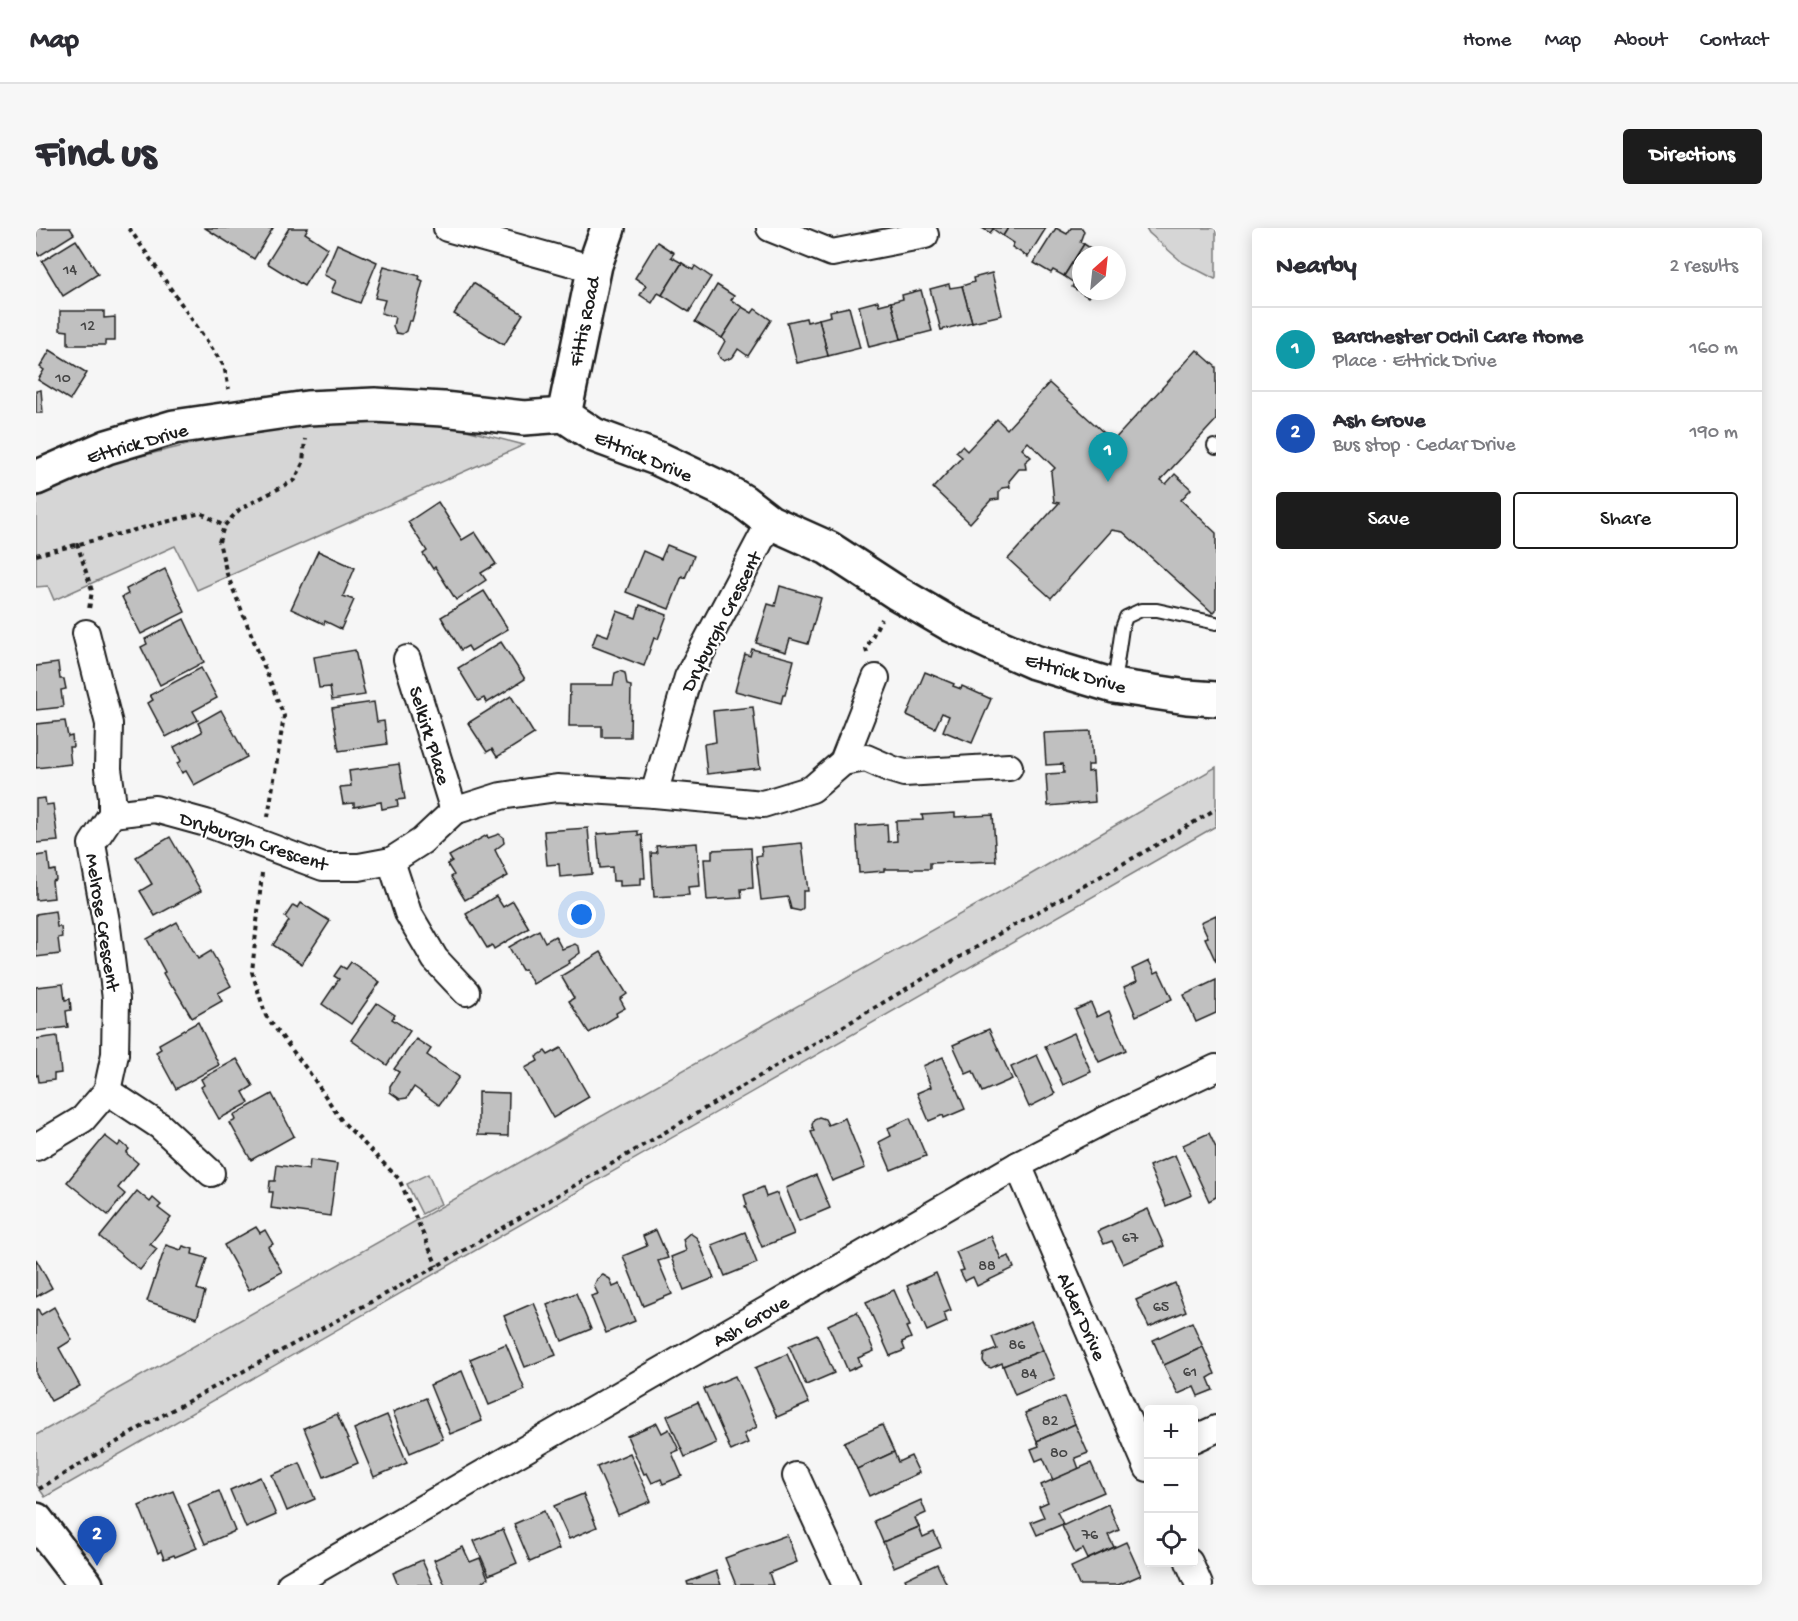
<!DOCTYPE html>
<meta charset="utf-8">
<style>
:root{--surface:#fff;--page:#f7f7f7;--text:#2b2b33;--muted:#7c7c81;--line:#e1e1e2;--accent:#1c1c1c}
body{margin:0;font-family:"Gochi Hand",sans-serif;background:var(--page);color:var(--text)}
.controls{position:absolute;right:18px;bottom:18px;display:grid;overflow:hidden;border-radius:6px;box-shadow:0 3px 15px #0003}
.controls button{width:54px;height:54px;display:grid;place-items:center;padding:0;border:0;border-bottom:2px solid var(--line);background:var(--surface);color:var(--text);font:30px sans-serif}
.compass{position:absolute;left:1036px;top:18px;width:54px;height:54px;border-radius:50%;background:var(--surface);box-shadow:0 3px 15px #0003;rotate:27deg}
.you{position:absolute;left:546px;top:687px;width:21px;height:21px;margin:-15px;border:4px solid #fff;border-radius:50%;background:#1a73e8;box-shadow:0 0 0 9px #1a73e833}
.badge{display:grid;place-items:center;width:39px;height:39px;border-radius:50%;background:var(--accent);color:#fff;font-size:20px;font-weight:700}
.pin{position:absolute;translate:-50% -50px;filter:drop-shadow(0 2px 3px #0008)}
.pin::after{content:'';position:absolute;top:32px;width:21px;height:18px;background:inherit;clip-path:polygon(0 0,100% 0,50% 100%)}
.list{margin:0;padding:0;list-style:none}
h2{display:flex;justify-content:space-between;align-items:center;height:78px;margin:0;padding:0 24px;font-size:26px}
h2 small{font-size:20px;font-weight:400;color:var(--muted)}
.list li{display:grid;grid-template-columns:39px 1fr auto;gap:18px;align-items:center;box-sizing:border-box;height:84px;padding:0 24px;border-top:2px solid var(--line)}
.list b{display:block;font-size:22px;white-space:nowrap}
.list p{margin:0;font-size:20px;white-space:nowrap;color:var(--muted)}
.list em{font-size:20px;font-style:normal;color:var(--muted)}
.actions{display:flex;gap:12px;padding:18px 24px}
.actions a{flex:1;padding:14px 0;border:2px solid var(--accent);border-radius:6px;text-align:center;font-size:21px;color:var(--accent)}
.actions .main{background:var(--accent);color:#fff}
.icon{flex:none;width:33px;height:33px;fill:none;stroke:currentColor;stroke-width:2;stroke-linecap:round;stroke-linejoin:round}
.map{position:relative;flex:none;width:1180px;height:1357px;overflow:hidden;border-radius:6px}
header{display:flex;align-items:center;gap:36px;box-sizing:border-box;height:84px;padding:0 30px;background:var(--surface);border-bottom:2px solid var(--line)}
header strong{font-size:28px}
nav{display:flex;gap:33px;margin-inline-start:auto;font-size:21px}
.intro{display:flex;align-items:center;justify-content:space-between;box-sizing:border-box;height:144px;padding:0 36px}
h1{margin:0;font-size:42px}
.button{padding:15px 27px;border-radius:6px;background:var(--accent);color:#fff;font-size:21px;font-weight:700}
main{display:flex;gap:36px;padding:0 36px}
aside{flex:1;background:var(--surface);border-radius:6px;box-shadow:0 3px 15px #0003}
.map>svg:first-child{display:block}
.green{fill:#d6d6d6;stroke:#797979;stroke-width:1.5}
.building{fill:#c0c0c0;stroke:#1c1c1c;stroke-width:1.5}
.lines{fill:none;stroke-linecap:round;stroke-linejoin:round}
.lane-casing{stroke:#1c1c1c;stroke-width:16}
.street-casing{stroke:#1c1c1c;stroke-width:30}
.secondary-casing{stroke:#1c1c1c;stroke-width:38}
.path{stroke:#1c1c1c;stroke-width:4;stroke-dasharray:4.5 4.5;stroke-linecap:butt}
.lane{stroke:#fff;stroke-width:12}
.street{stroke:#fff;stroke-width:26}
.secondary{stroke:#fff;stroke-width:33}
.labels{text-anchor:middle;stroke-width:4.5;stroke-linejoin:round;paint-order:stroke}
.number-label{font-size:16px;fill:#454545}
.street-label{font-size:20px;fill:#1c1c1c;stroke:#fff}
</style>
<header>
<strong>Map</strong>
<nav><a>Home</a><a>Map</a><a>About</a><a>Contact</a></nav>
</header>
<div class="intro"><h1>Find us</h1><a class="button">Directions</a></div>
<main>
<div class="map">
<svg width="1180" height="1357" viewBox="0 0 1180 1357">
<rect width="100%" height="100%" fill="#f6f6f6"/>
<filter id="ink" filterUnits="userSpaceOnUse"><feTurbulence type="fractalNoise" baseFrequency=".0167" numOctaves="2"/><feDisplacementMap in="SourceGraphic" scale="12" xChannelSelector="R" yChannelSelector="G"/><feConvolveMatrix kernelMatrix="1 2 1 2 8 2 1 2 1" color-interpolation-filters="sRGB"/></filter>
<g filter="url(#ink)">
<!-- green -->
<g class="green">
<path d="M1110 0H1180V50L1179 51 1146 34 1113 5Z"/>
<path d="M251 193 411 197 488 217 161 362 139 318 18 372 12 358 0 359V270L64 238Z"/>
<path d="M1180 539V598L9 1269 0 1256V1207L992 648Z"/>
<path d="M392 946 405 976 386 986 371 956Z"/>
</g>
<!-- building -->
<g class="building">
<path d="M0 0H34L38 6 3 28 0 23Z"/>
<path d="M169 0H237L218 31Z"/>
<path d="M253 0H272L269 5 292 20 268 58 231 35Z"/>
<path d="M946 0H972L967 8 957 1 954 5Z"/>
<path d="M972 0H1010L992 29 976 19 978 15 967 8Z"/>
<path d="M1020 0 1031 6 1035 0H1046L1048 3 1044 14 1048 16 1028 48 1017 42 1015 45 998 35Z"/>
<path d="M40 12 62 46 27 68 6 33Z"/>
<path d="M621 14 638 25 635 29 646 35 626 67 622 65 616 75 604 67 610 57 599 50Z"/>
<path d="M301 16 341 34 324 75 295 64 300 53 288 47Z"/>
<path d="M1048 16 1065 27H1045V63H1056L1052 69 1036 59 1038 55 1028 48Z"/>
<path d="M646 35 657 42 659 38 675 49 653 84 626 67Z"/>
<path d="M348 38 384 48 383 51 387 53 376 93H373L370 103 366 106 360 105 357 98 359 89 345 85 349 72 339 70Z"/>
<path d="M956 45 966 87 936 94 926 58 938 54 937 50Z"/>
<path d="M437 55 487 86 468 117 418 86Z"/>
<path d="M913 56 914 60 926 58 936 94 905 102 894 61Z"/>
<path d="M681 57 698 68 695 72 706 79 686 110 659 94Z"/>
<path d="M885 62 896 103 865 111 855 74 867 71 866 67Z"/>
<path d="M842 73 843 77 855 74 865 111 833 119 823 78Z"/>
<path d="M706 79 716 85 719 81 735 92 712 128 702 121 697 129 688 133 684 130 682 126 689 113 686 110Z"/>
<path d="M813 79 824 120 792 128 783 91 795 88 794 83Z"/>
<path d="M24 83H68V90L79 89V113H69V117H32V103L24 102Z"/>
<path d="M770 90 771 94 783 91 792 128 761 135 751 94Z"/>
<path d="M14 122 51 145 34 172 2 152 8 142 4 139Z"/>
<path d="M1161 122 1180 139V192L1125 252 1130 256 1139 246 1155 261 1145 272 1180 305V382L1177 385 1087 304 1076 302 1015 370 972 331 1023 275 1018 274 1015 244 1019 240 992 214 986 221 995 229 989 234 990 241H983L973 253 974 259 966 260 963 264V271L955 272 934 295 897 260 926 229 920 224 926 218 931 223 961 191 971 201 1013 155 1077 213Z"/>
<path d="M5 162 7 185H0V163Z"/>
<path d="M402 274 426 312 439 304 460 336 445 345 450 352 420 372 399 339 397 341 387 326 391 323 372 294Z"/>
<path d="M631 317 658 328 649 350 646 348 633 381 590 364 607 323 625 331Z"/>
<path d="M282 323 319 340 307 368 318 372 305 401 289 393 288 396 255 381Z"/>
<path d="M129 341 149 384 105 406 86 369 92 366 90 361Z"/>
<path d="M744 358 785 370 772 416 754 411 750 424 720 415 732 376 739 378Z"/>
<path d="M448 363 472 401 435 423 432 418 425 422 405 389Z"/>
<path d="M604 377 631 387 622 411 618 410 608 438 556 418 561 404 572 408 581 383 600 390Z"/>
<path d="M148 391 168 434 124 457 105 419 111 416 109 411Z"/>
<path d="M465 414 489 451 451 475 448 470 442 473 422 440Z"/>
<path d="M716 421 758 432 749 467H747L745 475 699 463 709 426 714 428Z"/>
<path d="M319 422 329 467 296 472 294 459 283 460 278 429Z"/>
<path d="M22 435 24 451H28L30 461 25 462 27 479 0 482V438Z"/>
<path d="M165 440 181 470 157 483 162 492 130 509 112 475 117 472 114 467Z"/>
<path d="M584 443 589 445 591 457 595 458 594 509H566V498H533L534 457H577L579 445Z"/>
<path d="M889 444 918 456 917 458 925 461 926 458 955 471 936 515 907 503 913 488 906 485 899 500 871 487Z"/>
<path d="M475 468 498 506 461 529 456 521 451 524 432 495Z"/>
<path d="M338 474 341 494 348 493 351 516 303 523 296 480Z"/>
<path d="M717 479 724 540 671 546 668 516 680 514 677 483Z"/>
<path d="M185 482 211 529 158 557 150 543 146 545 141 535 145 533 138 519 166 504 162 495Z"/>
<path d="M29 493 32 509 36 508 37 519H33L35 536 0 540V496Z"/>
<path d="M1055 503 1057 537H1052V544L1057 543 1059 574 1012 578 1010 546 1028 545 1027 536 1010 537 1008 505Z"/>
<path d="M363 536 369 571 361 572 362 578 346 581 345 574 318 579V575L307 576 304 559 315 558 313 543Z"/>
<path d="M9 570 10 577 17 576 22 613 0 615V571Z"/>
<path d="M919 585V589L957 587 960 633 894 635V641H848V643L823 645 820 598 851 596 852 614 861 613 860 593 887 592 886 587Z"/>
<path d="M552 600 556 646 524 649 523 636 511 637 508 603Z"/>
<path d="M602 603V608L606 607 609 650H605V657L584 658V653H577L576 639 564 640 561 606Z"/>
<path d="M463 606 467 609 468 615 459 622 472 648 429 672 415 649 418 647 411 636 416 633 413 628 451 607 452 610Z"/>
<path d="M134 609 165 663 119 688 104 663 116 656 100 629Z"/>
<path d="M661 615 664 658 652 659 653 667 618 669 615 625H621L620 618Z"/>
<path d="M766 615 772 663H767V680L764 683 755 681 752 669 725 672 720 628 726 627 725 619Z"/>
<path d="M715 620 717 660 705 661 706 670 671 672 668 631H676V622Z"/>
<path d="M12 626 14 643 19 642 20 652 16 653 18 670 0 672V628Z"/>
<path d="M460 668 467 679 477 673 493 700 458 721 456 717 451 720 430 686Z"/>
<path d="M265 675 294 693 266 736 237 717 253 693 249 689 257 677 262 680Z"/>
<path d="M19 683 21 699H25L26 709 22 710 24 726 0 729V686Z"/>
<path d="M1180 687V734L1169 710 1172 709 1165 694Z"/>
<path d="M141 694 162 731 175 723 195 758 182 765 186 773 156 790 137 758 135 759 127 745 129 744 111 711Z"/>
<path d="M503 702 509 714 519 708 526 721 539 716 543 719 544 725 533 733 534 735 497 756 489 741 486 742 473 719Z"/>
<path d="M565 724 591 766 584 771 589 780 580 785 581 788 553 805 533 773 538 770 525 748Z"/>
<path d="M1113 733 1119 745 1123 743 1136 771 1100 788 1088 759 1101 753 1096 741Z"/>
<path d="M315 734 344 754 315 796 286 776 303 751 298 748 305 738 310 741Z"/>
<path d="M1180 752V785L1160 794 1148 767Z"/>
<path d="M27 756 29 772 34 771 35 782 30 783 32 799 0 803V759Z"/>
<path d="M341 775 359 787 356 791 374 803 351 837 315 812Z"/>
<path d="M1055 775 1061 789 1073 783 1090 822 1063 834 1039 782Z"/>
<path d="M162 794 183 837 140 861 120 824 125 821 123 816Z"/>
<path d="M953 801 976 851 946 864 937 843 930 846 917 817Z"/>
<path d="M1038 805 1055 844 1027 857 1009 818Z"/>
<path d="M21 808 25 845 18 846V852L3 854 2 847 0 848V811Z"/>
<path d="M380 811 395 821 391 827 423 849 403 877 378 859 371 870 364 871 354 864V858L363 844 358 841Z"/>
<path d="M525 820 553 869 517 890 489 840 502 833 500 829 509 823 512 827Z"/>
<path d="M1001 827 1019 866 993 879 975 839Z"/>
<path d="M907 829 929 881 908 890 907 887 893 893 881 865 895 859 887 838Z"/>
<path d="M201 831 217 858 207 864 213 875 183 891 165 859 168 857 165 851Z"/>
<path d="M442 864 473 865 472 908 442 907Z"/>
<path d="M236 866 258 908 215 932 194 895 200 892 198 887Z"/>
<path d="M783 889 789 891 792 897 809 890 829 940 796 953 775 904 778 903 776 897 778 891Z"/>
<path d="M874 890 890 928 855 942 843 914 855 908 852 900Z"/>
<path d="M1173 905 1180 920V969L1173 973 1147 917Z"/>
<path d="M69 908 82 918 85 914 93 921 90 925 102 935 82 960 89 966 72 987 31 954Z"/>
<path d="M1139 927 1156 967 1130 978 1113 938Z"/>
<path d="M274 932 301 936 294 988 235 980 237 964H233L234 953H239L241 937 273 942Z"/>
<path d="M780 947 794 980 763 993 750 960Z"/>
<path d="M727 959 730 969 741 965 758 1006 726 1019 709 978 711 977 708 967Z"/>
<path d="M101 963 114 974 117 970 125 977 122 980 135 990 114 1016 121 1021 104 1042 64 1009Z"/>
<path d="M1112 981 1128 1018 1087 1036 1076 1013 1068 1016 1062 1003Z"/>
<path d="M220 999 224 1005 229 1002 237 1016 232 1019 246 1044 213 1062 188 1017Z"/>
<path d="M620 1002 632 1030 622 1033 636 1066 607 1078 587 1028 611 1018 607 1008Z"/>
<path d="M709 1004 721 1035 689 1048 676 1017Z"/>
<path d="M654 1005 661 1010 678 1050 648 1062 635 1029 650 1023 647 1011Z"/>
<path d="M955 1008 965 1031 973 1028 978 1040 941 1058 937 1049 929 1053 924 1043 928 1042 920 1024Z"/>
<path d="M130 1017 145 1022 147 1018 157 1021 156 1026 171 1030 161 1061 169 1064 161 1090 111 1073Z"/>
<path d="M0 1031 16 1060 0 1069Z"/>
<path d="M900 1045 915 1082 908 1085 911 1094 891 1103 871 1058Z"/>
<path d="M567 1047 574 1051 577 1059 584 1056 599 1093 570 1105 555 1068 562 1066 558 1058 561 1051Z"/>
<path d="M1139 1055 1150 1083 1113 1099 1100 1072Z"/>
<path d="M858 1062 874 1098 870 1099 875 1110 866 1114 869 1122 854 1128 830 1074Z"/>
<path d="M540 1065 555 1101 526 1113 511 1077Z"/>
<path d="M498 1075 520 1127 489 1139 468 1088Z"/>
<path d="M18 1079 36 1112 23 1120 44 1158 15 1173 0 1146V1082L2 1081 5 1087Z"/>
<path d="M821 1084 838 1123 822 1130 825 1137 812 1143 792 1097Z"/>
<path d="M995 1093 1007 1122 967 1138 966 1135 955 1140 950 1138 947 1133 948 1126 961 1121 956 1109Z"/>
<path d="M1156 1094 1167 1119 1128 1137 1117 1112Z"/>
<path d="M781 1106 798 1145 770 1157 753 1118Z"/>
<path d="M470 1116 489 1162 453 1177 434 1131Z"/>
<path d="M1167 1119 1179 1146 1172 1150 1177 1162 1162 1168 1158 1159 1142 1166 1128 1137Z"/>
<path d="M1007 1122 1019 1150 979 1167 967 1138Z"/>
<path d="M751 1126 773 1175 741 1189 719 1140Z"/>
<path d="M426 1143 446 1193 414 1206 394 1157Z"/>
<path d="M699 1148 721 1199 708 1206 712 1215 695 1223 668 1161Z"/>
<path d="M1028 1169 1039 1196 1001 1213 989 1185Z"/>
<path d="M390 1170 407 1211 374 1225 357 1184Z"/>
<path d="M662 1174 680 1215 649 1229 631 1188Z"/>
<path d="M301 1186 322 1235 288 1249 268 1200Z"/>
<path d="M351 1187 371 1235 338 1249 318 1201Z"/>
<path d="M621 1195 626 1205 633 1201 643 1222 636 1225 646 1248 627 1256 625 1251 616 1255 611 1245 608 1246 591 1208Z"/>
<path d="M1039 1196 1052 1225 1039 1230 1043 1241 1017 1252 1007 1230 1000 1233 995 1221 1003 1218 1001 1213Z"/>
<path d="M846 1197 858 1224 821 1241 808 1214Z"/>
<path d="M858 1224 862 1234 875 1228 883 1245 833 1268 821 1241Z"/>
<path d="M594 1225 615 1273 582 1287 561 1239Z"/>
<path d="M264 1235 279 1271 251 1283 236 1247Z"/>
<path d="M1055 1235 1068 1264 1021 1284 1027 1296 1001 1307 995 1294 1008 1289 1003 1278 1012 1274 1005 1257Z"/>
<path d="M224 1249 240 1287 210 1300 194 1262Z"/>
<path d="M137 1263 161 1320 139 1329 138 1327 128 1331 125 1323 122 1325 103 1278Z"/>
<path d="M183 1263 199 1303 169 1316 152 1276Z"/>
<path d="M547 1266 561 1299 533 1311 518 1278Z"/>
<path d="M885 1272 890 1285 879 1290 883 1299 847 1314 838 1293Z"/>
<path d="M1072 1276 1083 1302 1072 1307 1078 1319 1052 1331 1047 1321 1039 1325 1026 1298Z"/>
<path d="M508 1283 523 1321 494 1334 478 1296Z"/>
<path d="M883 1299 887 1309 898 1304 905 1319 858 1339 847 1314Z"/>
<path d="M467 1301 481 1335 453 1347 438 1313Z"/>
<path d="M751 1307 761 1334 733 1345 737 1357H700L689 1330Z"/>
<path d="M1090 1314 1105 1347 1082 1357H1043L1035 1339Z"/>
<path d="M427 1319 434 1334 444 1330 452 1350 442 1357H409L398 1332Z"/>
<path d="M386 1332 397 1357H362L357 1345Z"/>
<path d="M901 1336 911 1357H872L869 1351Z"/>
<path d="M680 1343 685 1357H652L651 1354Z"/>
</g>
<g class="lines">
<defs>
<g id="lane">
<path d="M1178 218 1180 220"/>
<path d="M1078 456 1086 400 1090 389 1105 382H1121L1180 395"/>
</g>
<g id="street">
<path d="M411 0 540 36 558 44"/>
<path d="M734 0 796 25 889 7"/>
<path d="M371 431 418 583"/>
<path d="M807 534 830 530 855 541 868 545 973 539"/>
<path d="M618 566 727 576 776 561 807 534 840 450"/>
<path d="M76 586 119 581 170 595 287 639H323L355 633 386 613 418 583 465 568 521 560 618 566 652 449 734 294"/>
<path d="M355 633 372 685 399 731 430 764"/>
<path d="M71 863 124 898 175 945"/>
<path d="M0 919 47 891 71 863 79 826 80 771 71 699 56 616 76 586V569L72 541 73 496 50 405"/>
<path d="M982 937 1112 1240"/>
<path d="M1158 1211 1180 1201"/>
<path d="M760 1248 810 1357"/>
<path d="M1153 1334 1163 1357"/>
<path d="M254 1357 982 937 1069 892 1180 840"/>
</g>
<g id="secondary">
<path d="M528 187 559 37 572 0"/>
<path d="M0 250 71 219 138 199 271 180 339 177 407 181 488 190 528 187 558 207 623 231 688 262 708 274 734 294 792 320 861 365 916 397 957 416 998 434 1078 458 1151 469 1180 471"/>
<path d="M0 1292 50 1357"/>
</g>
</defs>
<!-- lane casing -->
<use href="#lane" class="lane-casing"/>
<!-- street casing -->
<use href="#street" class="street-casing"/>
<!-- secondary casing -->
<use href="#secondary" class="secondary-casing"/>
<!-- path -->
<g class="path">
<path d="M93 0 188 138 193 161"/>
<path d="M41 315 56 363 53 381"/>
<path d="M0 327 165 285 188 298"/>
<path d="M831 425 830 421 845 391"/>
<path d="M232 589 248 488 191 346 183 314 188 298 204 281 259 252 267 235 269 211"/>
<path d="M226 645 216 744 230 788 273 844 306 893 363 951 401 1038"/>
<path d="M3 1261 114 1194 401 1038 589 928 966 704 1122 616 1180 581"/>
</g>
<!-- lane -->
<use href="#lane" class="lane"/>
<!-- street -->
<use href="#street" class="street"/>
<!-- secondary -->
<use href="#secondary" class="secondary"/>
</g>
</g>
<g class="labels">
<!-- number labels -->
<g class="number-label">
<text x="34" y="46">14</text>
<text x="52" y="102">12</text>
<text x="27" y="154">10</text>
<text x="1094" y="1014">67</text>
<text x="951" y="1042">88</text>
<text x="1125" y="1083">65</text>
<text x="981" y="1121">86</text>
<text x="1154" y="1148">61</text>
<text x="993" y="1150">84</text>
<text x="1014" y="1197">82</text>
<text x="1023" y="1229">80</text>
<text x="1054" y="1311">76</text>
</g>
<!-- street labels -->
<g class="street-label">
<text transform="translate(547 93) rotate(-78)" y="7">Fittis Road</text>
<text transform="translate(101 214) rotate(-16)" y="7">Ettrick Drive</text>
<text transform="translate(608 227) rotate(23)" y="7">Ettrick Drive</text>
<text transform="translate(684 393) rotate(-63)" y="7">Dryburgh Crescent</text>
<text transform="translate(1040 444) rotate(16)" y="7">Ettrick Drive</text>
<text transform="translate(395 507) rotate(73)" y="7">Selkirk Place</text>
<text transform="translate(218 612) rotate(18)" y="7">Dryburgh Crescent</text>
<text transform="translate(68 694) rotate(81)" y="7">Melrose Crescent</text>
<text transform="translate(1047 1088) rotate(66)" y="7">Alder Drive</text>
<text transform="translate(714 1092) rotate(-30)" y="7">Ash Grove</text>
</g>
</g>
</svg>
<div class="controls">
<button>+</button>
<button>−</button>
<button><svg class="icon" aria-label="locate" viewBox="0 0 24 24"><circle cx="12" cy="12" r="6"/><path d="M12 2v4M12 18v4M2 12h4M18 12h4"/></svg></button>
</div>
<svg class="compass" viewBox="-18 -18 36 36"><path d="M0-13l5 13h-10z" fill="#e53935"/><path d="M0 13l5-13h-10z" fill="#7c7c81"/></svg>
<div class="you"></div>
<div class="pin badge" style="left:1072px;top:254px;background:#0f9aa8">1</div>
<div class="pin badge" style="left:61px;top:1338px;background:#1a4fb4">2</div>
</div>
<aside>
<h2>Nearby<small>2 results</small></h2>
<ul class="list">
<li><span class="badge" style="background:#0f9aa8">1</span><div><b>Barchester Ochil Care Home</b><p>Place · Ettrick Drive</p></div><em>160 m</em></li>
<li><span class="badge" style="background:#1a4fb4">2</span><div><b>Ash Grove</b><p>Bus stop · Cedar Drive</p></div><em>190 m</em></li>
</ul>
<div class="actions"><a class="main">Save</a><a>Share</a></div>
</aside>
</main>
